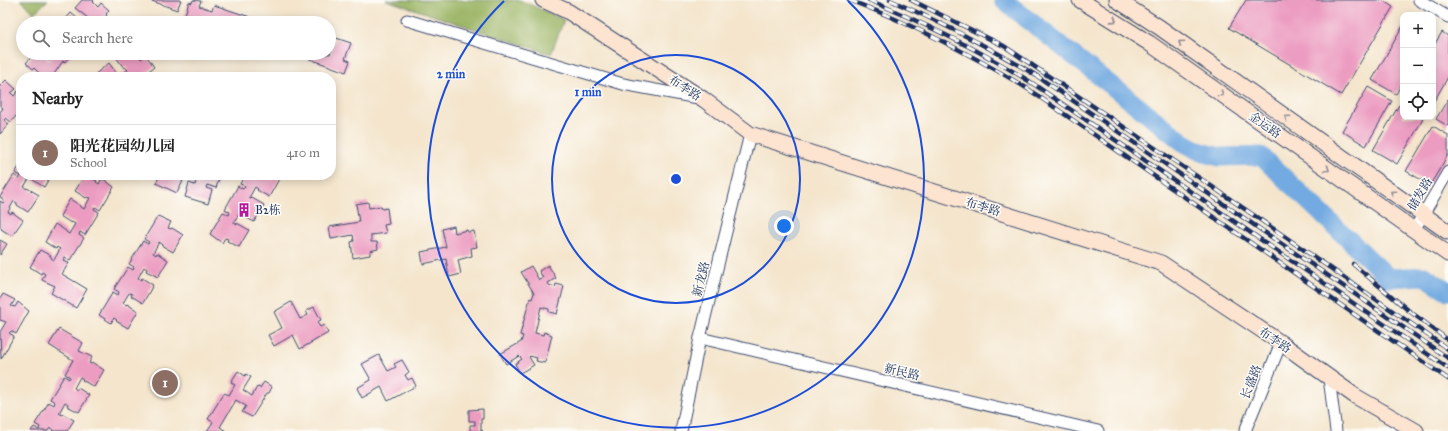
<!DOCTYPE html>
<meta charset="utf-8">
<style>
:root{--surface:#fff;--page:#f6f6f6;--text:#222;--muted:#767676;--line:#e0e0e0;--accent:#b5179e}
body{margin:0;font-family:"IM FELL Great Primer","Noto Serif SC",serif;background:var(--page);color:var(--text)}
.controls{position:absolute;right:12px;top:12px;display:grid;overflow:hidden;border-radius:8px;box-shadow:0 2px 10px #0003}
.controls button{width:36px;height:36px;display:grid;place-items:center;padding:0;border:0;border-bottom:1px solid var(--line);background:var(--surface);color:var(--text);font:20px sans-serif}
.you{position:absolute;left:784px;top:226px;width:14px;height:14px;margin:-10px;border:3px solid #fff;border-radius:50%;background:#1a73e8;box-shadow:0 0 0 6px #1a73e833}
.badge{display:grid;place-items:center;width:26px;height:26px;border-radius:50%;background:var(--accent);color:#fff;font-size:13px;font-weight:700}
.pin{position:absolute;translate:-50% -50%;border:2px solid #fff;box-shadow:0 1px 4px #0006}
.list{margin:0;padding:0;list-style:none}
h2{display:flex;justify-content:space-between;align-items:center;height:52px;margin:0;padding:0 16px;font-size:17px}
h2 small{font-size:13px;font-weight:400;color:var(--muted)}
.list li{display:grid;grid-template-columns:26px 1fr auto;gap:12px;align-items:center;box-sizing:border-box;height:56px;padding:0 16px;border-top:1px solid var(--line)}
.list b{display:block;font-size:15px;white-space:nowrap}
.list p{margin:0;font-size:13px;white-space:nowrap;color:var(--muted)}
.list em{font-size:13px;font-style:normal;color:var(--muted)}
.icon{flex:none;width:22px;height:22px;fill:none;stroke:currentColor;stroke-width:2;stroke-linecap:round;stroke-linejoin:round}
.map{position:relative;flex:none;width:1448px;height:431px;overflow:hidden}
.search{position:absolute;background:var(--surface);box-shadow:0 2px 10px #0003;left:16px;top:16px;width:320px;height:44px;display:flex;align-items:center;gap:10px;box-sizing:border-box;padding:0 14px;border-radius:22px;color:var(--muted);font-size:15px}
.panel{position:absolute;background:var(--surface);box-shadow:0 2px 10px #0003;left:16px;top:72px;width:320px;height:108px;border-radius:16px}
.map>svg:first-child{display:block}
.forest{fill:#9cb566;stroke:#5c7262}
.lines{fill:none;stroke-linecap:round;stroke-linejoin:round}
.river{stroke:#73aae1;stroke-width:19}
.building{fill:#ec9cc1}
.minor-casing{stroke:#3c4a6e;stroke-width:13}
.secondary-casing{stroke:#3c4a6e;stroke-width:17}
.minor{stroke:#fff;stroke-width:11}
.secondary{stroke:#fde4d1;stroke-width:15}
.rail-casing{stroke:#1b2f5e;stroke-width:4.5}
.rail{stroke:#fdfcf7;stroke-width:3;stroke-dasharray:9;stroke-linecap:butt}
.oneway{stroke:#8c8a98}
.ring{fill:none;stroke:#1d4ed8;stroke-width:2}
.labels{text-anchor:middle;stroke-width:3;stroke-linejoin:round;paint-order:stroke}
.street-label{font-size:12px;fill:#1b2f5e;stroke:#fdfcf7}
.poi-label{font-size:12px;fill:#1b2f5e;stroke:#fdfcf7;text-anchor:start}
.centre{fill:#1d4ed8;stroke:#fdfcf7;stroke-width:2}
.ring-label{font-size:12px;text-anchor:middle;font-weight:bold;fill:#1d4ed8;stroke:#fdfcf7;stroke-width:3;stroke-linejoin:round;paint-order:stroke}
</style>
<div class="map">
<svg width="1448" height="431" viewBox="0 0 1448 431">
<rect width="100%" height="100%" fill="#fdfcf7"/>
<filter id="ink" filterUnits="userSpaceOnUse"><feTurbulence type="fractalNoise" baseFrequency=".025" numOctaves="2"/><feDisplacementMap in="SourceGraphic" scale="8" xChannelSelector="R" yChannelSelector="G"/><feConvolveMatrix kernelMatrix="1 2 1 2 8 2 1 2 1" color-interpolation-filters="sRGB"/></filter>
<filter id="wash" filterUnits="userSpaceOnUse"><feTurbulence type="fractalNoise" baseFrequency=".012" numOctaves="4" result="noise"/><feDisplacementMap in="SourceGraphic" scale="16" xChannelSelector="R" yChannelSelector="G"/><feGaussianBlur stdDeviation="0.9" result="paint"/><feColorMatrix in="noise" values="0 0 0 0 0 0 0 0 0 0 0 0 0 0 0 0 0 1.4 0 .05"/><feComposite in="paint" operator="in"/></filter>
<g filter="url(#wash)">
<rect width="100%" height="100%" fill="#f4e5cc"/>
<!-- forest -->
<g class="forest">
<path d="M21 0H48L34 13Z"/>
<path d="M386 0H520L564 20 551 54Z"/>
</g>
<g class="lines">
<!-- river -->
<path class="river" d="M1003 0 1183 142 1201 152 1220 157 1261 156 1389 278 1424 276 1448 291"/>
</g>
<g id="blocks">
<!-- building -->
<g class="building">
<path d="M82 0H93L94 1 93 2 98 7 101 3 109 10 106 14 107 15 100 23H84L88 18 75 8Z"/>
<path d="M149 0H181L177 10Z"/>
<path d="M193 0 201 1 199 6 212 10 214 5 250 17 248 22 251 23H185L183 21 189 2 192 3Z"/>
<path d="M1246 0H1382L1393 7 1341 95 1229 28Z"/>
<path d="M71 13 78 19 77 20 80 23H62Z"/>
<path d="M1403 26V82L1396 94 1372 80Z"/>
<path d="M1442 32 1448 36V77L1433 103V47Z"/>
<path d="M336 38 351 43 345 59 350 61 346 72 293 53 330 54Z"/>
<path d="M35 53H42L49 61 55 54 54 53H73L64 63 63 61 52 77H37L36 76 39 73 34 68 33 69 26 63Z"/>
<path d="M121 53H138L141 59 146 55 154 67 141 77H118L128 70 125 67 124 68 116 57Z"/>
<path d="M109 63 117 74 116 75 118 77H94L93 76Z"/>
<path d="M6 80 16 89 11 93 14 96 18 91 21 93V110L11 122 6 118 4 120 9 124 0 134V112L3 108 0 106V86Z"/>
<path d="M1368 87 1392 101 1366 146 1342 131Z"/>
<path d="M1448 99V126L1436 119Z"/>
<path d="M1399 105 1403 108V117H1419L1423 119 1397 164 1373 150Z"/>
<path d="M1433 126 1448 135V155L1430 185 1406 171Z"/>
<path d="M21 164V175H51L44 187 33 180V179L30 177 24 187 27 189V188L39 195 28 212 17 205V203L14 201 8 212 11 214 12 212 23 220 12 236 1 229 2 228 0 227V201L3 203 5 201 0 197 14 175 19 179 21 176 15 173Z"/>
<path d="M85 175 97 181 96 182 99 184 102 178 114 187 100 210 95 207 94 209 99 212 85 235 80 232 79 235 84 238 70 260 65 257 63 260 69 263 62 274 87 289 76 308 51 293 55 286 42 280 45 274 42 272 41 274 30 267 40 250 51 256V258L54 260 60 249 57 247 56 249 45 242 55 224 66 231V232L69 234 75 224 72 222 71 223 60 216 70 199 81 206V207L84 209 90 198 87 197 86 198 75 191Z"/>
<path d="M160 175H179L178 178 183 181 177 193 156 183Z"/>
<path d="M180 175H220L216 188 207 185 206 188 212 190 208 204 185 197 189 183 195 185 196 182Z"/>
<path d="M245 175H271L279 179 269 197 257 190 258 189 255 187 249 198 251 199 252 198 264 205 254 222 242 215 243 214 240 212 234 223 237 225V223L249 230 239 247 227 241 228 239 225 238 222 243 210 234 223 212 229 215 230 212 225 209 238 186 243 189 245 186 240 184Z"/>
<path d="M368 202 369 208 381 206 382 209 387 208 389 224 384 225 386 233 371 235V242H377L378 249 370 251V255L353 258 351 242 354 241 353 235 331 239 329 227 359 222 356 204Z"/>
<path d="M158 216 171 222 168 228 171 229 172 228 183 235 173 252 161 245 162 244 159 242 153 253 156 255 157 253 168 260 158 277 146 271 147 269 144 267 138 278 141 280 142 278 153 285 143 303 131 296 132 294 129 293 123 303 126 305 127 304 138 311 128 328 116 321 117 320 114 318 111 323 99 315 113 292 118 295 119 292 114 289 128 267 133 270 134 267 129 264 143 241 148 244 149 242 144 239Z"/>
<path d="M454 226 455 233 467 230 468 232 474 231 477 247 471 248 472 256 458 260 461 274 449 277 446 259 423 264 421 252 446 247 442 229Z"/>
<path d="M0 240 7 244 0 255Z"/>
<path d="M548 265 556 278 548 283 549 285 555 287 556 284 564 286 557 314 549 312V309L541 307 535 333 543 335 544 332 552 335 545 363 536 361 537 358 530 356 529 357 534 365 520 373 515 364 522 359 519 356 506 364 500 354 521 342 523 336 520 335 530 298 532 299 534 293 521 272 531 266 539 280 543 278 539 271Z"/>
<path d="M3 294 15 300 11 306 15 307 18 302 29 311 16 334 11 331 9 333 14 336 1 359 0 332 6 322 0 320V299Z"/>
<path d="M291 302 300 319 308 315 306 311 314 307 321 320 317 322 320 327 324 325 328 333 300 349 293 335 274 346 268 335 282 328 274 312Z"/>
<path d="M59 329 83 343 79 351 92 357 89 363 92 364 93 363 104 370 94 387 82 380 83 379 80 377 74 388 77 390 78 388 89 395 79 412 67 406 68 404 65 402 59 413 62 415 63 414 74 420 67 431H52L53 429 50 428 48 431H31L34 427 39 430 40 427 35 424 49 402 54 405 55 402 50 399 64 376 69 379 70 377 65 374 73 360 49 345Z"/>
<path d="M379 355 388 371 396 367 394 364 402 360 409 372 405 375 408 380 412 378 416 386 388 401 381 387 362 398 357 388 371 380 362 364Z"/>
<path d="M238 371 245 376 246 374 251 377 243 390 252 396 257 387 260 388 264 382 272 387 269 393H267L252 417 242 412 246 406 236 400 220 427 226 431H207L213 422 208 419 224 393 229 395 235 385 231 382Z"/>
<path d="M483 409V419H481V430L483 431H470V425H475V421H469V410Z"/>
</g>
</g>
</g>
<g filter="url(#ink)">
<use href="#blocks" fill-opacity="0" stroke="#3c4a6e" stroke-width="1"/>
<g class="lines">
<defs>
<g id="minor">
<path d="M1419 0 1448 17"/>
<path d="M407 20 623 84 698 98"/>
<path d="M1414 230 1448 172"/>
<path d="M700 338 1098 431"/>
<path d="M1329 378 1336 431"/>
<path d="M681 431 700 338 750 134"/>
<path d="M1245 431 1281 343"/>
</g>
<g id="secondary">
<path d="M543 0 569 12 703 99 750 134 1161 263 1281 343 1355 396 1416 431"/>
<path d="M1080 0 1149 43 1448 254"/>
<path d="M1117 0 1159 27 1448 232"/>
</g>
</defs>
<!-- minor casing -->
<use href="#minor" class="minor-casing"/>
<!-- secondary casing -->
<use href="#secondary" class="secondary-casing"/>
<!-- minor -->
<use href="#minor" class="minor"/>
<!-- secondary -->
<use href="#secondary" class="secondary"/>
<defs>
<g id="rail">
<path d="M849 0C912 24 971 54 1028 89L1448 379"/>
<path d="M869 0C926 24 980 50 1032 83L1448 368"/>
<path d="M890 0C941 22 989 47 1037 76L1448 358"/>
<path d="M911 0 1004 46 1201 179 1448 349"/>
<path d="M1353 264 1408 310 1448 340"/>
</g>
</defs>
<!-- rail casing -->
<use href="#rail" class="rail-casing"/>
<!-- rail -->
<use href="#rail" class="rail"/>
</g>
<!-- one-way arrows -->
<defs><path id="oneway-chevron" d="M-2-3.5L2.5 0L-2 3.5" fill="none" stroke-width="1.6" stroke-linecap="round" stroke-linejoin="round"/></defs>
<g class="oneway">
<use href="#oneway-chevron" transform="translate(1114 20) rotate(33)"/>
<use href="#oneway-chevron" transform="translate(1181 43) rotate(-145)"/>
<use href="#oneway-chevron" transform="translate(1221 94) rotate(35)"/>
<use href="#oneway-chevron" transform="translate(1287 118) rotate(-145)"/>
<use href="#oneway-chevron" transform="translate(1327 169) rotate(35)"/>
<use href="#oneway-chevron" transform="translate(1393 193) rotate(-145)"/>
</g>
</g>
<!-- distance rings -->
<g class="ring">
<circle cx="676" cy="179" r="124"/>
<path d="M848 1A248 248 0 1 1 504 1"/>
</g>
<!-- icons -->
<defs>
<symbol id="building-bare" viewBox="-9 -9 18 18"><path d="M-4-6H4V6H1V3H-1V6H-4ZM-2.5-4.3h1.7v1.8h-1.7ZM.8-4.3h1.7v1.8H.8ZM-2.5-1h1.7V.8h-1.7ZM.8-1h1.7V.8H.8Z" fill="#b5179e" stroke="#fdfcf7" stroke-width="2.5" paint-order="stroke"/></symbol>
</defs>
<g fill-rule="evenodd">
<use href="#building-bare" x="234" y="200" width="20" height="20"/>
</g>
<g class="labels">
<!-- street labels -->
<g class="street-label">
<text transform="translate(685 88) rotate(33)" y="4">布李路</text>
<text transform="translate(1265 125) rotate(35)" y="4">金运路</text>
<text transform="translate(1420 194) rotate(-59)" y="4">储发路</text>
<text transform="translate(983 207) rotate(17)" y="4">布李路</text>
<text transform="translate(701 279) rotate(-76)" y="4">新龙路</text>
<text transform="translate(1275 340) rotate(34)" y="4">布李路</text>
<text transform="translate(902 372) rotate(13)" y="4">新民路</text>
<text transform="translate(1251 382) rotate(-68)" y="4">长盛路</text>
</g>
<!-- poi labels -->
<g class="poi-label">
<text x="255" y="214">B2栋</text>
</g>
</g>
<circle cx="676" cy="179" r="6" class="centre"/>
<g class="ring-label">
<text x="451" y="78">2 min</text>
<text x="588" y="96">1 min</text>
</g>
</svg>
<div class="controls">
<button>+</button>
<button>−</button>
<button><svg class="icon" aria-label="locate" viewBox="0 0 24 24"><circle cx="12" cy="12" r="6"/><path d="M12 2v4M12 18v4M2 12h4M18 12h4"/></svg></button>
</div>
<div class="you"></div>
<div class="pin badge" style="left:165px;top:383px;background:#8d6e63">1</div>
<div class="search"><svg class="icon" aria-label="search" viewBox="0 0 24 24"><circle cx="10" cy="10" r="6"/><path d="M15 15l6 6"/></svg>Search here</div>
<section class="panel">
<h2>Nearby<small></small></h2>
<ul class="list">
<li><span class="badge" style="background:#8d6e63">1</span><div><b>阳光花园幼儿园</b><p>School</p></div><em>410 m</em></li>
</ul>
</section>
</div>
